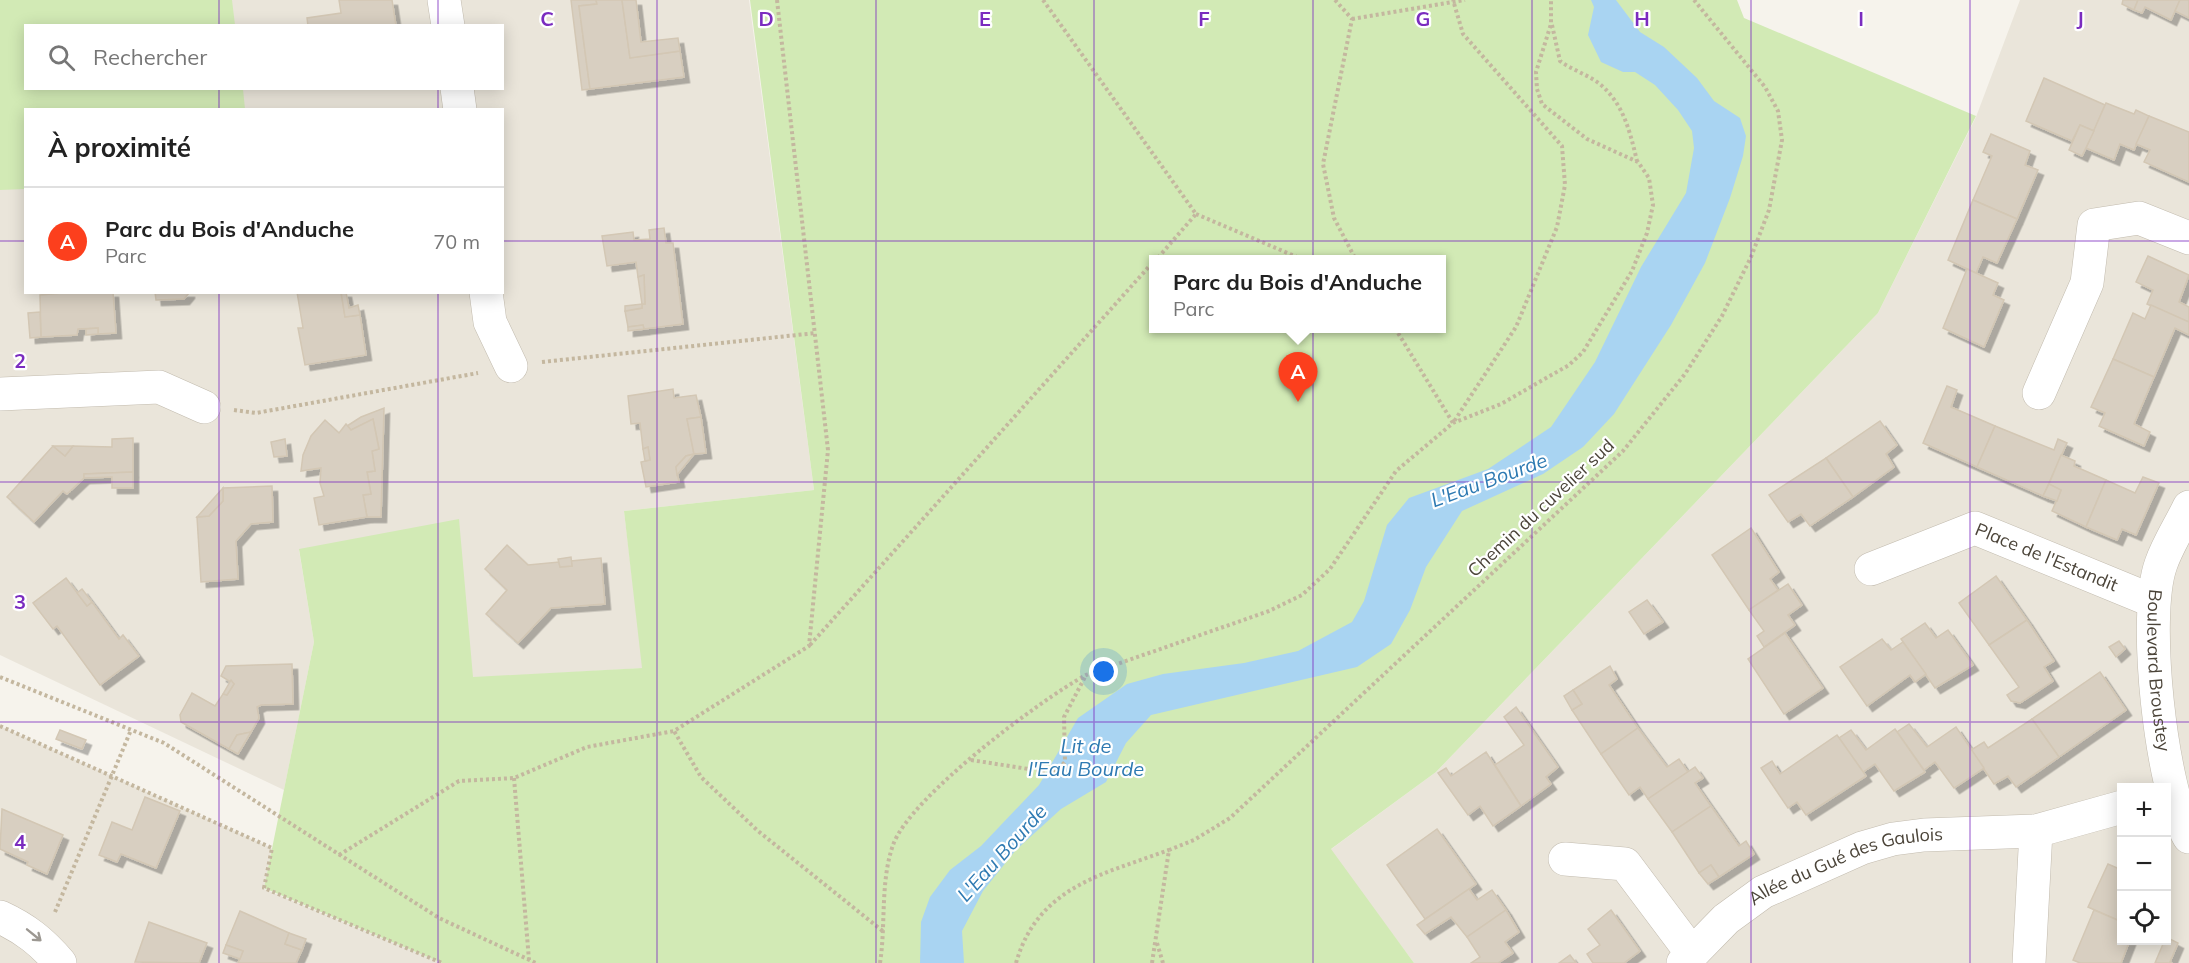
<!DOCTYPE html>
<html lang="fr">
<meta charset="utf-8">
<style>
:root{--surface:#fff;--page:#f2f2f2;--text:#222;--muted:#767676;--line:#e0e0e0;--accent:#fc3f1d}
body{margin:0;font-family:Mulish,sans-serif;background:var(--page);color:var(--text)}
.controls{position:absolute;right:18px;bottom:18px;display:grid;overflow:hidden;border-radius:0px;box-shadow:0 3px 15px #0003}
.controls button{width:54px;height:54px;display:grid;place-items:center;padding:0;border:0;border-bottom:2px solid var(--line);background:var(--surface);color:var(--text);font:30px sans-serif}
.you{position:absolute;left:1104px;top:672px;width:21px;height:21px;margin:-15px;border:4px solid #fff;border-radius:50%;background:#1a73e8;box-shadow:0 0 0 9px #1a73e833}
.badge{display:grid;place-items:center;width:39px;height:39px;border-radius:50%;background:var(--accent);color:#fff;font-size:20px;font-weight:700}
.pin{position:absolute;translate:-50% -50px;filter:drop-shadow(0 2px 3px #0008)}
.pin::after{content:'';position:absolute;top:32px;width:21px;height:18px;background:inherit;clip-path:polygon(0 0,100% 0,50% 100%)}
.popup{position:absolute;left:1149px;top:255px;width:297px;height:78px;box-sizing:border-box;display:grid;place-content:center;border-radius:0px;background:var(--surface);filter:drop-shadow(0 2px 4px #0005);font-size:20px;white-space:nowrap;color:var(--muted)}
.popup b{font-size:22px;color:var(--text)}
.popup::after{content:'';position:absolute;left:50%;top:100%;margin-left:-12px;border:12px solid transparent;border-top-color:var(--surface)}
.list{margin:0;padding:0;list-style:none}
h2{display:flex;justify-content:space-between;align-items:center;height:78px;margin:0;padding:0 24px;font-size:26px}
h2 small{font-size:20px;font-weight:400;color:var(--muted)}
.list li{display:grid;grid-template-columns:39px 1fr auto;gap:18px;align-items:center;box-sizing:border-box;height:108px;padding:0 24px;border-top:2px solid var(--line)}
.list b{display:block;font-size:22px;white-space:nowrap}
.list p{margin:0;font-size:20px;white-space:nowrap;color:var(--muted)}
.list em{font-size:20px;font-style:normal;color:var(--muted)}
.icon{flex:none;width:33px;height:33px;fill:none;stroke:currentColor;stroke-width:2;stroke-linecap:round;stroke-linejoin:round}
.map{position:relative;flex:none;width:2189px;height:963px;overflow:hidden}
.search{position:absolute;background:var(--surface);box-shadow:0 3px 15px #0003;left:24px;top:24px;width:480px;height:66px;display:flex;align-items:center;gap:15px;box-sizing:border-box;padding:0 21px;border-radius:0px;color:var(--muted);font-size:22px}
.panel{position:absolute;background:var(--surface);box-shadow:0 3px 15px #0003;left:24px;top:108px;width:480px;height:186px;border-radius:0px}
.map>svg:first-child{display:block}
.residential{fill:#eae5da;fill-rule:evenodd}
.green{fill:#d2eab5;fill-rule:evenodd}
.water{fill:#a9d4f2}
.building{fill:#d8cfc1;stroke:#d3c7b4;stroke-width:1.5;filter:url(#shadow)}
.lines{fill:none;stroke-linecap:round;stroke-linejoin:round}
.minor-casing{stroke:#c2bbae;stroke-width:34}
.path{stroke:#c4b79f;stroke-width:4;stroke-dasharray:3 3;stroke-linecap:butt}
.minor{stroke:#fff;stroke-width:33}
.oneway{stroke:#9c9892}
.grid{fill:none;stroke:#7b2cbf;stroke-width:1.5;stroke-opacity:0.55}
.labels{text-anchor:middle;stroke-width:4.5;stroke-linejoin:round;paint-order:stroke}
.street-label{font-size:18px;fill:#4b4439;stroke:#fff}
.water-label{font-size:20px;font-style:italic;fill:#2e7ab2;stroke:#fff}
.grid-label{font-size:20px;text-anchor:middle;font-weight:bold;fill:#7b2cbf;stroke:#fff;stroke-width:4.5;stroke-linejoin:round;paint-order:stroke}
</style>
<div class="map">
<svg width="2189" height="963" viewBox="0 0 2189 963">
<defs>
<filter id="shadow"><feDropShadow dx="5.5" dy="5.5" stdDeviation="0" flood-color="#0004"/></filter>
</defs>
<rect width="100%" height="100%" fill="#f6f3ec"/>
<!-- residential -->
<g class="residential">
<path d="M0 0H749L814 490 624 511 643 668 473 678 299 550 314 642 284 790 0 655ZM26 26H502V88H26ZM26 110H502V292H26Z"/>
<path d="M2020 0H2189V963H1414L1330 850 1436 772 1878 313 1976 117ZM2122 788H2166V940H2122Z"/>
<path d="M0 726 272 848 264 889 442 963H0Z"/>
</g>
<!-- green -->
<g class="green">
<path d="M0 0H232L235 25 26 26V88L243 89 245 109 26 110 25 189 0 190Z"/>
<path d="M750 0H1737L1744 18 1976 116 1878 313 1436 772 1331 849 1414 963H442L264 888 314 642 299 549 459 519 473 677 642 668 624 511 814 490ZM1154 260H1442V328H1154Z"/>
</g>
<!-- water -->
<path class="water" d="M1591 0H1616L1640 32 1664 47 1697 78 1714 101 1740 118 1746 136 1743 156 1730 198 1705 263 1671 325 1614 414 1583 447 1543 474 1462 511 1426 567 1410 610 1391 644 1357 667 1151 715 1126 743 1106 782 1061 809 1015 851 983 891 962 931 964 963H920L921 922 930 897 950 870 981 846 1039 785 1078 718 1127 684 1163 674 1244 663 1298 651 1352 622 1364 601 1387 525 1409 498 1488 469 1551 427 1595 362 1641 267 1686 193 1694 148 1692 131 1678 110 1655 85 1635 72H1623L1601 62 1588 35 1594 7Z"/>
<!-- building -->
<g class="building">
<path d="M339 0H392L396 26H308L307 18 341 13Z"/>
<path d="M571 0H596L597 4 579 6 590 89 582 90Z"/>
<path d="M596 0H622L630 58 680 51 684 77 590 89 579 6 597 4Z"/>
<path d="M622 0H636L641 42 678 38 680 51 630 58Z"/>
<path d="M2123 0H2138L2134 10 2122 4Z"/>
<path d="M2138 0H2180L2171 20 2145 7 2142 13 2134 10Z"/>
<path d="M2180 0H2189V18L2175 11Z"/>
<path d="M2044 78 2105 105 2094 131 2080 125 2072 141 2026 121Z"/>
<path d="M2106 103 2134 114 2136 110 2149 116 2134 150 2120 144 2114 160 2086 148Z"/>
<path d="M2149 116 2189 132V182L2144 162 2150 150 2136 144Z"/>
<path d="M2080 125 2094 131 2082 156 2069 150Z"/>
<path d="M1991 134 2030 151 2025 165 2038 170 2017 219 1973 200 1992 156 1983 152Z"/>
<path d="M1973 200 2017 219 1997 263 1983 257 1976 273 1948 260Z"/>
<path d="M664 228 666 243H673L683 324 644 329 643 325 628 327 625 311 642 308V304H645L644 275 638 277 636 262 607 266 602 236 633 232 634 240 650 239 649 230Z"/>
<path d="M2148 256 2189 275 2179 302 2189 307V322L2147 304 2153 290 2136 282Z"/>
<path d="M1967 269 1998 283 1993 295 2004 300 1984 347 1943 328Z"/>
<path d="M644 275 645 304H642L638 277Z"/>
<path d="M74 292H113L116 333 98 334V328L78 329 77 335 41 337 40 295Z"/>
<path d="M155 292H189V293L184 299 156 300Z"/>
<path d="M297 292H341L345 317 360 315 366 355 305 365 298 328H303Z"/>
<path d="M341 292H346L349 308 358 305 360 315 345 317Z"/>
<path d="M642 304V308L625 311V306Z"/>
<path d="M2151 305 2189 322V335L2175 328 2154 377 2113 359 2133 313 2145 319Z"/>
<path d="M40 312 41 337 30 338 28 313Z"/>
<path d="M643 325 644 329 628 331V327Z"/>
<path d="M98 328V334L86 335V329Z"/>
<path d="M2113 359 2154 377 2134 424 2150 432 2144 446 2099 426 2105 413 2091 407Z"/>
<path d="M1947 386 1957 390 1951 407 1995 426 1977 467 1923 443Z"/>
<path d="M673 389 674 398 696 395 701 417 687 419 694 454 686 456 676 467 679 482 646 487 641 462 650 460 648 447 643 449 640 423 631 424 628 396Z"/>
<path d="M384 408 381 517H367L363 495 371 494 367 472 375 471 372 451 379 449 373 419 351 430 347 426 361 417Z"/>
<path d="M701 417 706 453 694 454 687 419Z"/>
<path d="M373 419 379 449 372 451 375 471 367 472 371 494 363 495 367 517 319 525 314 498 324 496 320 483 321 468 301 471 303 455 311 436 325 420 339 433 346 424 351 430Z"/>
<path d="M1880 421 1897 445 1886 454 1894 467 1853 497 1826 458Z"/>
<path d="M1995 426 2054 450 2058 439 2067 443 2043 496 1977 467Z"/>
<path d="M133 438V472L84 474V478L67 494 63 491 34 522 7 497 53 446 65 456 73 446 112 447V439Z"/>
<path d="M285 439 287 456 274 457 271 442Z"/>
<path d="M53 446H73L65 456Z"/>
<path d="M648 447 650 460 645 461 643 449Z"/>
<path d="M694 454 677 475 676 467 686 456Z"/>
<path d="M2061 455 2075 461 2074 466 2106 480 2086 527 2052 511 2061 490 2049 484Z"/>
<path d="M1826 458 1853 497 1810 526 1801 514 1788 522 1769 495Z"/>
<path d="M133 472V488H112V477L84 478V474Z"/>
<path d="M2143 477 2159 483 2136 535 2122 529 2117 540 2086 527 2106 480 2135 493Z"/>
<path d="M2049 484 2061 490 2057 501 2043 496Z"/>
<path d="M272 486 273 522 251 524 236 541 238 579 201 582 197 517 209 516 223 501V488Z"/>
<path d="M223 488V501L209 516 197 517Z"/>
<path d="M1751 528 1779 572 1770 579 1778 590 1749 610 1712 555Z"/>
<path d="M507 545 528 565 559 562 560 567 572 566 571 561 601 558 605 604 551 608 518 643 486 614 507 590 485 569Z"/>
<path d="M571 557 572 566 560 567 558 559Z"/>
<path d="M1996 576 2027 620 1989 645 1959 603Z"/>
<path d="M66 578 87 606 92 602 119 639 123 635 139 656 100 685 57 626 53 629 33 603Z"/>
<path d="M1788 584 1802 605 1788 615 1795 625 1764 647 1757 636 1764 631 1749 610Z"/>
<path d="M82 589 92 602 87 606 77 593Z"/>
<path d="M1647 600 1663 622 1644 634 1629 612Z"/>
<path d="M2027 620 2054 661 2044 667 2053 681 2020 703 2011 701 2007 695 2019 687 1989 645Z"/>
<path d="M1925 623 1936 638 1948 630 1973 665 1935 688 1901 639Z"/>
<path d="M1785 633 1823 688 1784 714 1748 659Z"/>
<path d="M1882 639 1891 650 1903 642 1926 674 1915 682 1910 675 1867 706 1840 667Z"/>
<path d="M2119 641 2125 649 2116 657 2109 647Z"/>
<path d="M292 664 293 704 261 705 257 707 259 718 251 732 237 735 229 749 181 722 180 715 192 693 215 706 223 694 227 695 234 684 221 676 226 666Z"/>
<path d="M1610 666 1617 679 1609 685 1638 728 1601 754 1572 710 1582 704 1573 690Z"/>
<path d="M2100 672 2126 710 2059 757 2032 719Z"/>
<path d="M231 680 234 684 227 695 223 694Z"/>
<path d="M1573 690 1582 704 1572 710 1564 696Z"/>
<path d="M1516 707 1558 767 1546 777 1551 784 1521 806 1495 765 1524 745 1504 717Z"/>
<path d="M2032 719 2059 757 2016 787 2008 776 1994 784 1971 750 1984 742 1988 748Z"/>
<path d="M1909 724 1927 747 1956 727 1984 768 1954 788 1935 762 1924 770 1897 732Z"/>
<path d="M1638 728 1667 767 1679 759 1688 772 1648 799 1640 787 1629 795 1601 754Z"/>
<path d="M1895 729 1925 772 1894 791 1875 764 1863 772 1839 738 1851 730 1866 750Z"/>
<path d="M60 730 86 740 82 749 56 739Z"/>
<path d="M251 732 238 754 229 749 237 735Z"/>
<path d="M1837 735 1866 776 1806 815 1797 802 1788 808 1761 768 1772 761 1780 774Z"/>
<path d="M1486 752 1521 806 1493 826 1480 806 1468 815 1438 773 1446 768 1451 776Z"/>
<path d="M1695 767 1703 778 1695 783 1711 806 1672 832 1648 799Z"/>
<path d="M145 797 180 811 156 868 121 854 117 862 99 855 112 822 132 830Z"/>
<path d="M1711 806 1739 846 1746 841 1754 854 1719 877 1711 865 1699 873 1672 832Z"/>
<path d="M2 809 63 835 47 874 27 865 28 862 0 849Z"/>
<path d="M1437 829 1476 884 1425 919 1387 865Z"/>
<path d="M2122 858V922L2088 907 2108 864 2117 868Z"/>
<path d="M1711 865 1719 877 1708 884 1699 873Z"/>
<path d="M1469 889 1477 900 1492 890 1506 910 1467 937 1451 917 1425 934 1417 925Z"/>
<path d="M1506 910 1519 932 1505 942 1513 953 1498 963H1471L1480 957 1467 937Z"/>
<path d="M1611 910 1640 951 1624 963H1593L1587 954 1600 945 1588 929Z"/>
<path d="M2094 910 2122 922V940H2130L2121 963H2080L2073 960Z"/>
<path d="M240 911 289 933 285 944 302 950 296 963H238L243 951 226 945Z"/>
<path d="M149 922 207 943 199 963 135 962Z"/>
<path d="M289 933 306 939 302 950 285 944Z"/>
<path d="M2166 937 2178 943 2170 962 2172 963H2155Z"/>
<path d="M226 945 243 951 240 959 223 953Z"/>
<path d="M1570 955 1576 963H1559Z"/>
</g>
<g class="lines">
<defs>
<g id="minor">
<path d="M444 0 448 26"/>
<path d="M457 88 460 110"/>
<path d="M486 292 490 322 511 366"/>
<path d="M2039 393 2087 283 2094 225 2139 218 2189 238"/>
<path d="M0 394 159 387 204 407"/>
<path id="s1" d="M2189 507C2180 526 2168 544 2161 564 2142 616 2161 789 2189 837"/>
<path id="s2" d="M1871 569 1975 528 2153 601"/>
<path d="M1565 859 1625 864 1691 952"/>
<path d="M0 917C26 929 42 942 60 963"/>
<path id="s3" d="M1683 963 1726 919 1763 892 1862 848 1893 839 1924 835 2036 831 2122 807"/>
<path d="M2029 963 2036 831"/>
</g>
</defs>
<!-- minor casing -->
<use href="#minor" class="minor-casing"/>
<!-- path -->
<g class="path">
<path d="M777 0 828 450 809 646 674 731 701 777 758 831 884 932"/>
<path d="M1043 0 1196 214 1156 260"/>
<path d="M1335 0 1352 19 1323 164 1334 218 1356 260"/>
<path d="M1352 19 1465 0"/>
<path d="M1552 25 1560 61C1572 70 1589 75 1601 85 1624 105 1630 132 1637 161"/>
<path d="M1196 214 1304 260"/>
<path d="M1395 328 1453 423 1516 327 1557 227 1565 185 1562 146 1463 34 1453 0"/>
<path d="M542 362 816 333"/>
<path d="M234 410 256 413 478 373"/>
<path d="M810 645 1154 261"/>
<path d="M0 677 164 743 439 918 536 963"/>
<path d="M0 726 272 848 264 888 442 963"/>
<path d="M971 760 1054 773 1065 762 1064 717 1085 677"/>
<path d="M514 778 529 960"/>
<path d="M339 855 459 781 514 778 587 747 674 731"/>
<path d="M55 912 131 730"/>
<path d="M1157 943 1163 963"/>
<path d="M880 963C886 925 880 882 893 845 910 797 1040 700 1086 675L1269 611 1302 595 1330 569 1396 471 1453 423 1501 404 1569 365 1583 352 1632 271 1647 233 1653 205 1649 178 1638 162 1587 139 1542 104 1537 89 1536 72 1551 24V0"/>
<path d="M1016 963C1038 886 1104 874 1169 850"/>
<path d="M1152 963 1169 850 1194 840 1230 818 1623 451 1685 374 1722 316 1751 257 1769 210 1782 140 1778 111 1765 87 1694 0"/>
</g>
<!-- minor -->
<use href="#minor" class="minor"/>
</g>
<!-- one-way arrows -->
<defs><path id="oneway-shaft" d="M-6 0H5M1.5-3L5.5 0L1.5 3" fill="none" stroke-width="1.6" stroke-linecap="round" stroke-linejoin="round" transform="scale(1.5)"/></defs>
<use class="oneway" href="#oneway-shaft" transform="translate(34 935) rotate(39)"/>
<!-- grid -->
<path class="grid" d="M219 0V26M438 0V26M657 0V963M876 0V963M1094 0V963M1313 0V963M1532 0V963M1751 0V963M1970 0V963M219 88V110M438 88V110M0 241H26M502 241H2189M219 292V963M438 292V963M0 482H2189M0 722H2189"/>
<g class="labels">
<!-- street labels -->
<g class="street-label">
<text transform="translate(1541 508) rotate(-43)" y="6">Chemin du cuvelier sud</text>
<text dy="6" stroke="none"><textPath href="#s2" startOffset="189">Place de l'Estandit</textPath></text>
<text dy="6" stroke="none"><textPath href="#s1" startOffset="171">Boulevard Broustey</textPath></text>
<text dy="6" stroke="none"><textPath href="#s3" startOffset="195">Allée du Gué des Gaulois</textPath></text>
</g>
<!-- water labels -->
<g class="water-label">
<text transform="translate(1489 480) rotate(-20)" y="7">L'Eau Bourde</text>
<text x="1086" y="753">Lit de<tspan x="1086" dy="23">l'Eau Bourde</tspan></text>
<text transform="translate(1002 853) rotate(-48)" y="7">L'Eau Bourde</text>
</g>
</g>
<g class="grid-label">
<text x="547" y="26">C</text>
<text x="766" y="26">D</text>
<text x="985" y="26">E</text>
<text x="1204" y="26">F</text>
<text x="1423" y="26">G</text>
<text x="1642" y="26">H</text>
<text x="1861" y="26">I</text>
<text x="2080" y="26">J</text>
<text x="20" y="368">2</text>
<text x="20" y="609">3</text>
<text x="20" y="849">4</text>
</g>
</svg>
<div class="controls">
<button>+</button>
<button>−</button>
<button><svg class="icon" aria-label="locate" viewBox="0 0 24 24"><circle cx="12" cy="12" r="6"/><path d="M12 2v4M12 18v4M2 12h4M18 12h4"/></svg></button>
</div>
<div class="you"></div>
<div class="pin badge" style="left:1298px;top:402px">A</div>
<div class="popup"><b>Parc du Bois d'Anduche</b>Parc</div>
<div class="search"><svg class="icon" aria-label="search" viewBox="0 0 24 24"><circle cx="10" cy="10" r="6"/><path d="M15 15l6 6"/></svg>Rechercher</div>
<section class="panel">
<h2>À proximité<small></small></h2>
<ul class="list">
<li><span class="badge">A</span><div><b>Parc du Bois d'Anduche</b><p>Parc</p></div><em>70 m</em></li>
</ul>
</section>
</div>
